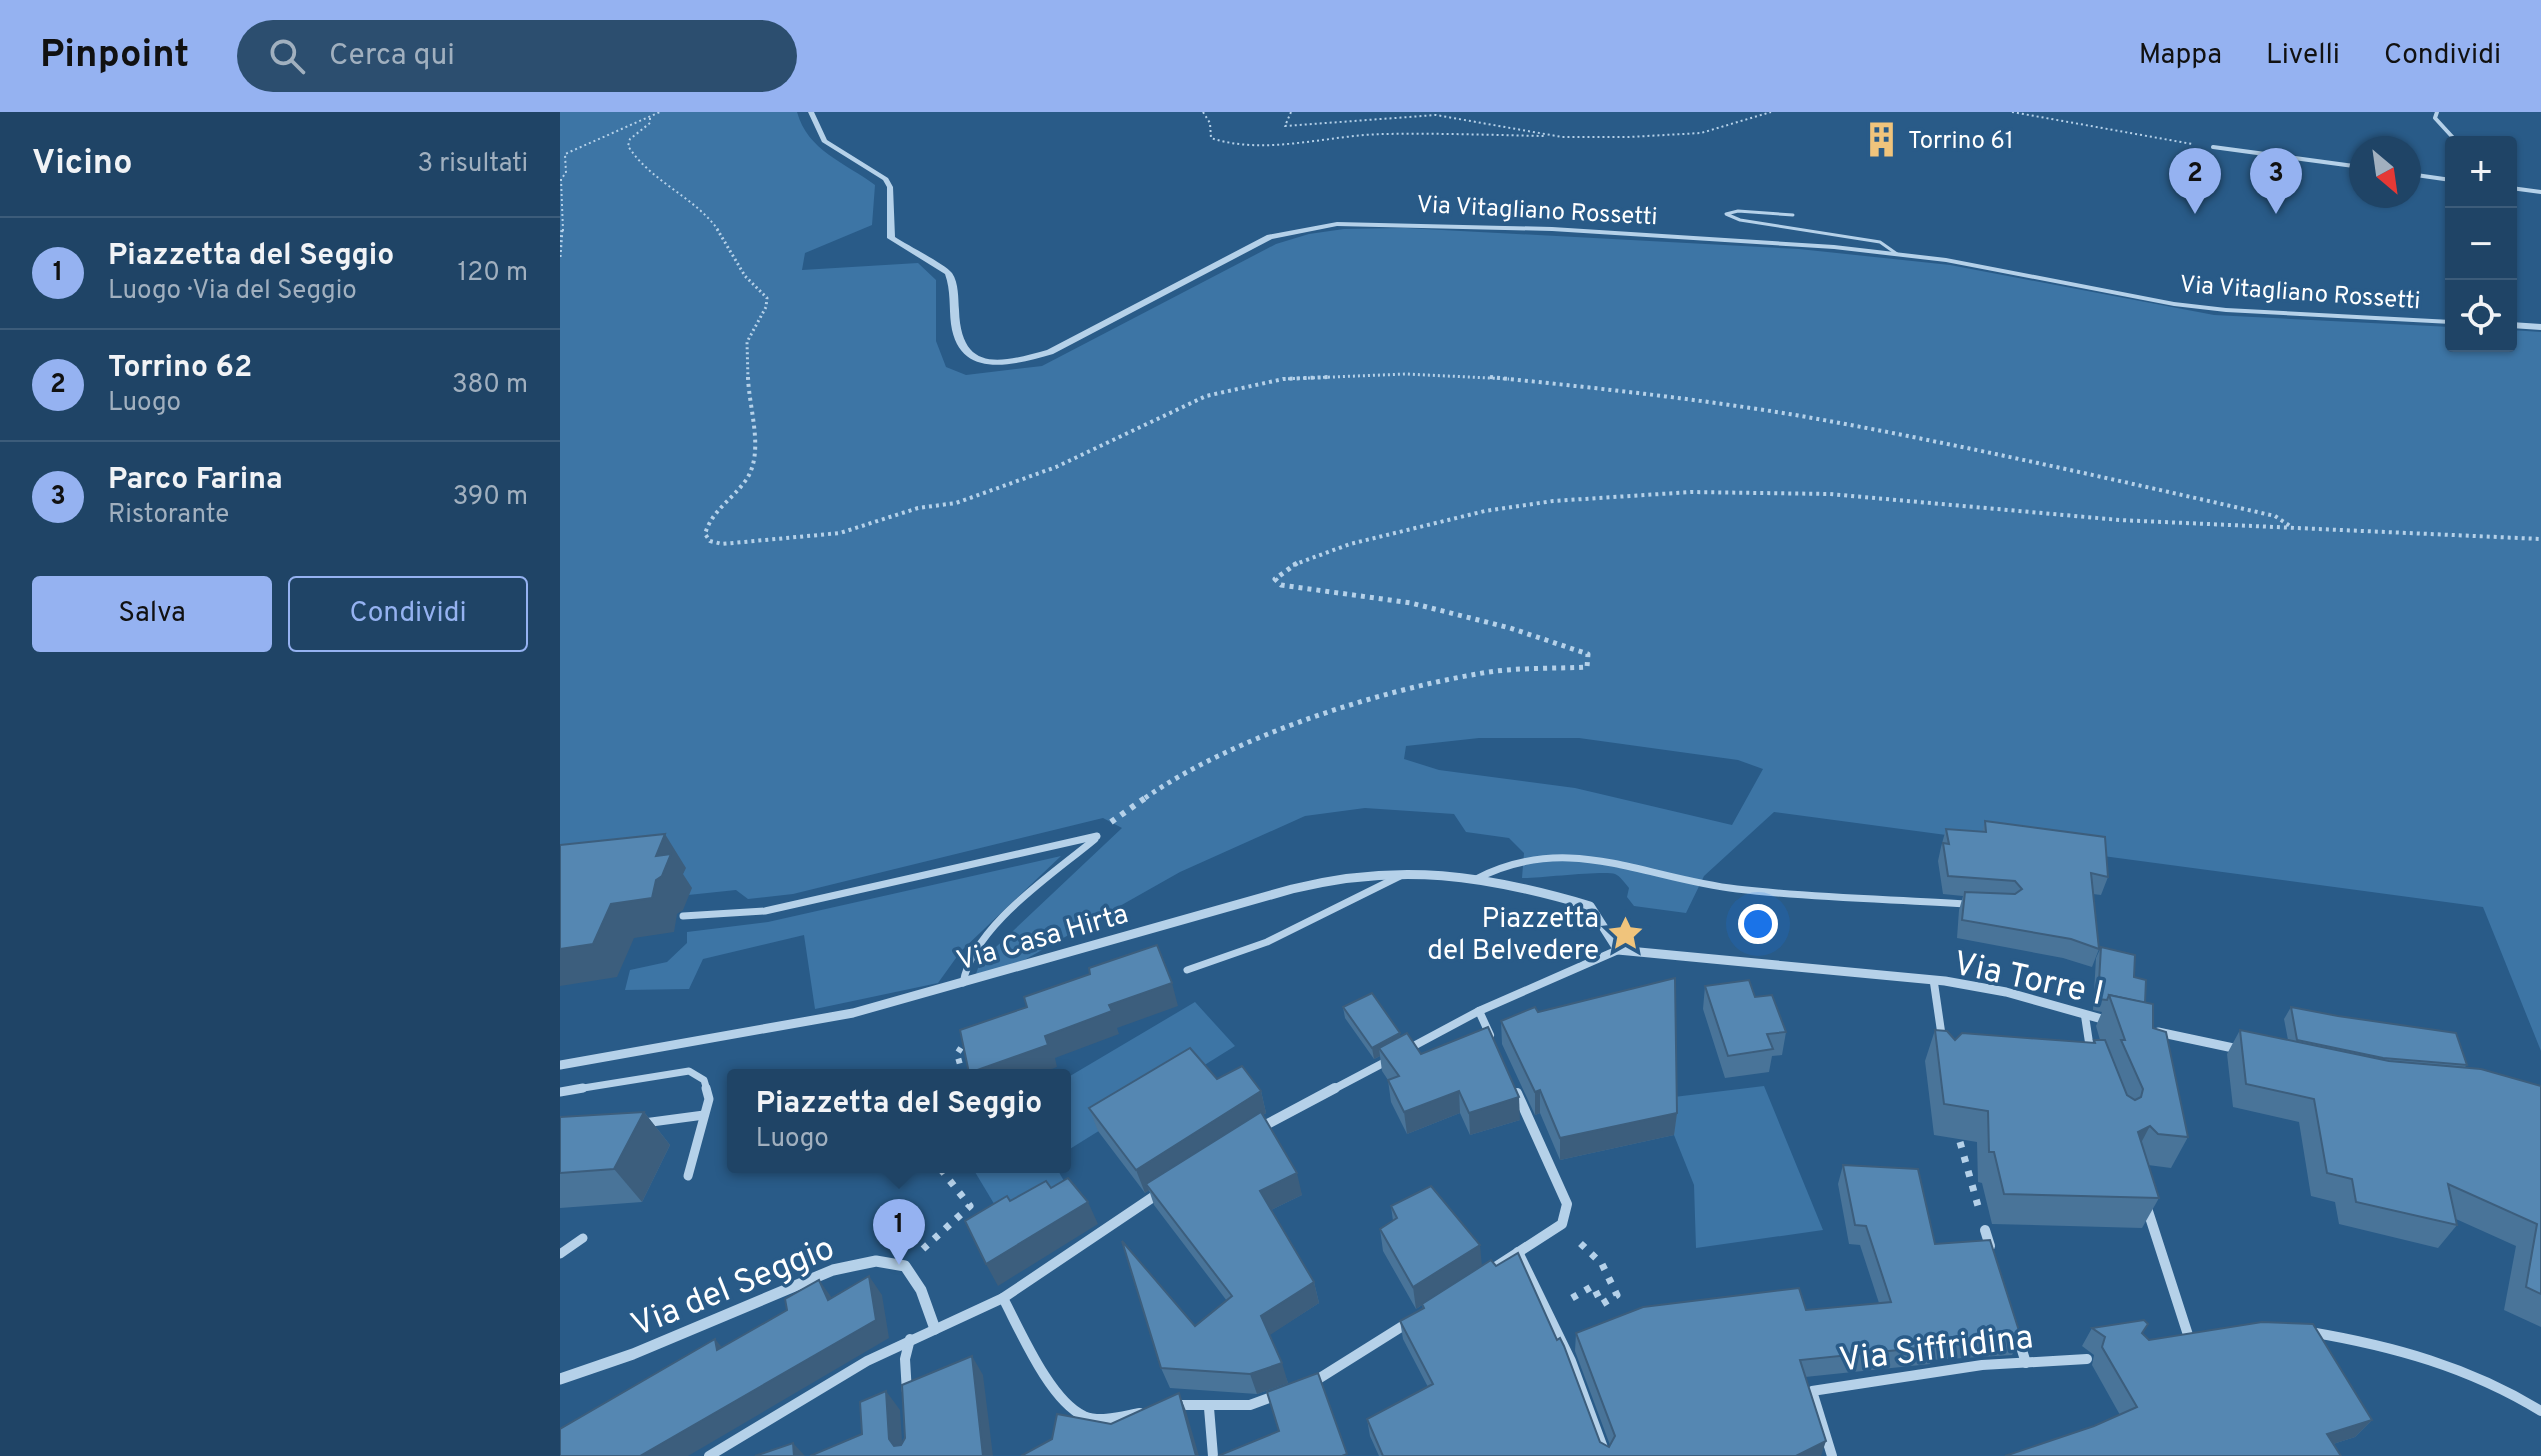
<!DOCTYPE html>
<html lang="it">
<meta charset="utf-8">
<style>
:root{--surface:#1f4466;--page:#2c4e6f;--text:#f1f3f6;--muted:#a1b0bf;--line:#3c5c7a;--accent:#95b2f1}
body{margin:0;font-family:Overpass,sans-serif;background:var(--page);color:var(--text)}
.controls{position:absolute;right:24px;top:24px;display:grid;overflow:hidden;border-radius:8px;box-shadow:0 2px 6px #0004}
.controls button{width:72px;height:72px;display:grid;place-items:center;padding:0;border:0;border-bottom:2px solid var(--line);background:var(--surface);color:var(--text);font:40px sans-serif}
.compass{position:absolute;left:1789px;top:24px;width:72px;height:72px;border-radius:50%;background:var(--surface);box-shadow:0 2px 6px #0004;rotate:151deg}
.you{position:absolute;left:1198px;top:812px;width:28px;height:28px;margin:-20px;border:6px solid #fff;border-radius:50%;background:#1a73e8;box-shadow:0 0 0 12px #1a73e833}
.badge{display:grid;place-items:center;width:52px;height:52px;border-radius:50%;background:var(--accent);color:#111;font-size:26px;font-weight:700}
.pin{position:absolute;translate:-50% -66px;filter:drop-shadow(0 2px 4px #0008)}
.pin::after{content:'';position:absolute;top:42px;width:28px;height:24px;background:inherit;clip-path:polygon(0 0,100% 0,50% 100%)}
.popup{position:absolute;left:167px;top:957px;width:344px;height:104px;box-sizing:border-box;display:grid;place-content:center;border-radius:8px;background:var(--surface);filter:drop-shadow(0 2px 6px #0005);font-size:26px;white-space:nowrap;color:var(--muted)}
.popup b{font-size:30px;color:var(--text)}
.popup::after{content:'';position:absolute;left:50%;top:100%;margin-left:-16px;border:16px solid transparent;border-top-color:var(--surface)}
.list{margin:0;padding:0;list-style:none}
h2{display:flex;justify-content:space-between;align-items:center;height:104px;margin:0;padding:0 32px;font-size:34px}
h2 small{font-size:26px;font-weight:400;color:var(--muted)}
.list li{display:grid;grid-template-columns:52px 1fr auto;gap:24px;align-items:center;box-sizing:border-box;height:112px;padding:0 32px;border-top:2px solid var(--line)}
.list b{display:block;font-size:30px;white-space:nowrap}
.list p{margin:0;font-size:26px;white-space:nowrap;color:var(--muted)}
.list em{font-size:26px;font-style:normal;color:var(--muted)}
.actions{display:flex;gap:16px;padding:24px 32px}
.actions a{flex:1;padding:18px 0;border:2px solid var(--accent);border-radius:8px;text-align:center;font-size:28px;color:var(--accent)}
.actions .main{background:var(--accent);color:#111}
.icon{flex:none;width:44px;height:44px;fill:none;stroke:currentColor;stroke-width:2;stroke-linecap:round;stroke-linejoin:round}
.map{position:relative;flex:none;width:1981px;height:1344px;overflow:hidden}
header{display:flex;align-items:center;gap:48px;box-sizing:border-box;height:112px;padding:0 40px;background:var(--accent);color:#111}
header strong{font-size:38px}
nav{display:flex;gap:44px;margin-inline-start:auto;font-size:28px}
.search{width:560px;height:72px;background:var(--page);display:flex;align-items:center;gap:20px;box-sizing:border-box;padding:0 28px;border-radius:44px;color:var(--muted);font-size:30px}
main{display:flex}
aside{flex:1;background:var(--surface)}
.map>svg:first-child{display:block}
.green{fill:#3d75a5;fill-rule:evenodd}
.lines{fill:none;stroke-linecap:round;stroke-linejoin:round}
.path-far5{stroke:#b5d1e9;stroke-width:2;stroke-dasharray:2 3;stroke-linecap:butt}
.path-far4{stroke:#b5d1e9;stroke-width:3;stroke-dasharray:2 3;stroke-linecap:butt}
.path-far3{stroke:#b5d1e9;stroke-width:4;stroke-dasharray:3 4;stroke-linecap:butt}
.path-far2{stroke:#b5d1e9;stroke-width:5;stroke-dasharray:4 5;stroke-linecap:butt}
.path-far1{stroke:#b5d1e9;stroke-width:6;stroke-dasharray:5 7;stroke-linecap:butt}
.path{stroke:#b5d1e9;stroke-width:7;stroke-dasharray:6 9;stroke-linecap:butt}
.service-far2{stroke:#b5d1e9;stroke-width:3}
.service-far1{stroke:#b5d1e9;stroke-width:7}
.service{stroke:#b5d1e9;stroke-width:9}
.pedestrian-far1{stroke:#b5d1e9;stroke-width:8}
.pedestrian{stroke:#b5d1e9;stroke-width:10}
.minor-far2{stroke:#b5d1e9;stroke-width:4}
.minor-far1{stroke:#b5d1e9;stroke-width:9}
.minor{stroke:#b5d1e9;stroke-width:11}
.tertiary{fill:#b5d1e9;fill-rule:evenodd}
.wall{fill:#497499}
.shaded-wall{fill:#3c5e7d}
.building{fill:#5587b2;stroke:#3c5e7d;stroke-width:2}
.labels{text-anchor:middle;stroke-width:7;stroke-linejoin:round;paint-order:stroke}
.far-poi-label{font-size:24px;fill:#fff;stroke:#295b88;text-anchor:start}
.far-street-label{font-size:24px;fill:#fff;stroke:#295b88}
.poi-label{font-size:28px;fill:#fff;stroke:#295b88;text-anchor:end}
.street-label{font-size:28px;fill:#fff;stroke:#295b88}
.near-street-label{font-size:34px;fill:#fff;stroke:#295b88}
</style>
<header>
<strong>Pinpoint</strong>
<div class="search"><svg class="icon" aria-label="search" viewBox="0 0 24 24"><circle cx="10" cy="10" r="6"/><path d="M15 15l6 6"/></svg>Cerca qui</div>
<nav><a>Mappa</a><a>Livelli</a><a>Condividi</a></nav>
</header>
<main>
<aside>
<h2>Vicino<small>3 risultati</small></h2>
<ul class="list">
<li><span class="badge">1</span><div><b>Piazzetta del Seggio</b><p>Luogo · Via del Seggio</p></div><em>120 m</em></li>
<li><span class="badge">2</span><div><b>Torrino 62</b><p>Luogo</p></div><em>380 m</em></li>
<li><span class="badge">3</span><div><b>Parco Farina</b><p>Ristorante</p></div><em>390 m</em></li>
</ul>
<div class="actions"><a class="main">Salva</a><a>Condividi</a></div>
</aside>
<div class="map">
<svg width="1981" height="1344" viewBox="0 0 1981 1344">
<rect width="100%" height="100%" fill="#295b88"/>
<!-- green -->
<g class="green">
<path d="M0 0H237C248 39 284 50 315 73L312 113 245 141 242 158 358 151 376 168V229L386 255 406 263 482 254 716 132 749 122 784 117 845 116 1239 137 1390 153 1654 203 1891 215V234H1951V218L1981 220V939L1923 795 1214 700 1144 764 1126 801 1074 794 1067 785 1069 776C1065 771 1060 764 1055 762 1046 758 980 766 962 766L964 741 949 726 906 720 894 702 805 696 745 704 620 760 459 851 416 862 420 850 562 716 543 706 233 782 188 787 176 778 128 783 117 778 125 756 0 792ZM919 626H1019L1178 648 1203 657 1172 713 1015 676 879 658 844 647 846 634Z"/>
<path d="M501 744 401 839 378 871 255 897 244 823 143 847 129 877 65 878 70 858 107 850 127 831V820L208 810Z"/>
<path d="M635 890 675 934 505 1040V967Z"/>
<path d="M1204 974 1263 1118 1136 1136 1134 1073 1114 1023V985Z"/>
<path d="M412 1055H496L504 1069 442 1105Z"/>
</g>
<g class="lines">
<!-- path-far5 -->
<g class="path-far5">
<path d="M643 0 650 11 651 26C705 44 768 23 824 22 877 21 931 23 985 24"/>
<path d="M731 0 725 14 876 3 1002 25H1069L1141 21 1211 0"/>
<path d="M1452 0 1632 32"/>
<path d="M90 6V11L70 27 68 34C91 70 134 84 159 119"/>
<path d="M3 119 1 67 6 61 5 42 100 0"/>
</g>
<!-- path-far4 -->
<g class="path-far4">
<path d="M157 117 185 164 207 186 206 195 187 230 188 267"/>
<path d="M0 145 2 117"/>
<path d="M723 267 846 262 949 267"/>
</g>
<!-- path-far3 -->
<g class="path-far3">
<path d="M188 265C189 298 205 340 186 368 172 388 152 398 145 422L150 429 162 432 280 421 358 396 396 391 496 355 646 284 723 267 770 265"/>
<path d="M930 265C1036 276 1142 287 1247 305 1404 333 1560 369 1715 404L1733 416"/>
<path d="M733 453 790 432 925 399 993 389 1131 380 1270 382 1559 408 1981 427"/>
</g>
<!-- path-far2 -->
<path class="path-far2" d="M585 686C671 626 813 580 917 562 952 555 991 557 1027 555L1028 542 950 516 851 491 721 473 715 467 737 451"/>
<!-- path-far1 -->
<g class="path-far1">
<path d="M551 710 588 684"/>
<path d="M403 963 397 942 406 928"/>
</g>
<!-- path -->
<g class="path">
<path d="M1400 1030 1418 1094"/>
<path d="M363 1137 410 1094 379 1055"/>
<path d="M1012 1186 1033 1174 1042 1192 1057 1183 1042 1152 1019 1130"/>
</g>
<!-- service-far2 -->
<path class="service-far2" d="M1233 103 1178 99 1166 102 1180 108 1320 130 1337 142"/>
<!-- service-far1 -->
<g class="service-far1">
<path d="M916 767C1009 719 1082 766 1177 777 1253 786 1331 787 1408 792"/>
<path d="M123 804 205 799 537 724"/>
<path d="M627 858 707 830 840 764"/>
<path d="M403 871C413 814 492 763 535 727"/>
<path d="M11 978 129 959 144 968 147 978"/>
</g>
<!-- service -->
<g class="service">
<path d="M0 980 23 976"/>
<path d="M84 1011 144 1003"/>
<path d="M128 1064 149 987 146 976"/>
<path d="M0 1142 23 1126"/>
</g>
<!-- pedestrian-far1 -->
<g class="pedestrian-far1">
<path d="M1374 871 1382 926"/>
<path d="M919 899 930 923"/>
<path d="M1525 904 1530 937"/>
<path d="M848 937 919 899 1058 838"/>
<path d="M772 978 827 949"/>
</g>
<!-- pedestrian -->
<g class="pedestrian">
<path d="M700 1016 775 976"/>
<path d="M1587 1096 1629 1226"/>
<path d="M1425 1118 1430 1134"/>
<path d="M958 1140 1011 1249 1046 1344"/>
<path d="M934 1156 1002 1112 1007 1092 957 981"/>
<path d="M443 1186C460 1218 490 1289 524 1304 541 1311 563 1304 580 1301"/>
<path d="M1750 1220C1833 1234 1909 1255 1981 1299"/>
<path d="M1457 1222 1466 1251"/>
<path d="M755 1269 849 1210"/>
<path d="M347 1281 345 1247 350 1227"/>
<path d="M616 1293H690L717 1283"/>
<path d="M649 1296 653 1344"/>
<path d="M149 1344 307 1249 443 1186 599 1081"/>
<path d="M1272 1344 1252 1279 1422 1253 1527 1247"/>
</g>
<!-- minor-far2 -->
<g class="minor-far2">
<path d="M1877 0 1875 6 1897 30"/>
<path d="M1653 35 1801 55"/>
<path d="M1849 62 1891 68"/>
<path d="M1951 76 1981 80"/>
</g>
<!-- minor-far1 -->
<g class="minor-far1">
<path d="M1598 920 1678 937"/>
<path d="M0 953 293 901 732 777C840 750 925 763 1030 794L1058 838 1385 869 1446 880 1549 909"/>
</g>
<!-- minor -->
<path class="minor" d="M0 1267 73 1242 273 1158 316 1149 345 1154 361 1178 375 1217"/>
<!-- tertiary -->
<g class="tertiary">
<path d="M248 0H254L267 28 328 66 333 75 335 125C347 133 385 152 392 161 399 171 398 187 399 198 401 261 440 251 487 238L707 123 777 110 992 115 1274 133 1386 146 1614 190 1666 196 1891 208V212L1666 200 1614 194 1386 150 1274 137 992 119 777 114 712 127 493 242C454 253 399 269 391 212 389 195 391 179 385 162L327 126V75L323 68 262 30Z"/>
<path d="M1951 210 1981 212V218L1951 216Z"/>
</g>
</g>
<!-- wall -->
<g class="wall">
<path d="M1425 709 1548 765 1541 783 1533 782 1539 837 1532 855 1503 846 1397 826 1399 798 1403 784 1383 782 1378 749 1381 735 1386 717 1422 720Z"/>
<path d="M1541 835 1574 865 1585 891 1628 1025 1611 1056 1588 1053 1599 1086 1582 1116 1432 1112 1422 1071 1418 1070 1417 1030 1374 1023 1365 949 1375 918 1395 928 1533 931 1534 928H1540L1536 914 1542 900 1533 898 1536 846Z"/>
<path d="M1145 874 1195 885 1226 920 1222 943 1212 944 1209 960 1165 966 1143 897Z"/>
<path d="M783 895 840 925 861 942 960 1008 910 1023 900 1001 847 1022 831 990 828 968 822 959 820 944 814 947 785 906Z"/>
<path d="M1731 895 1907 953 1905 955 1981 974V1215L1944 1198 1956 1134 1896 1107 1897 1113 1878 1136 1779 1112 1775 1090 1751 1084 1739 1010 1673 995 1667 942 1680 918 1728 928 1724 907Z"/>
<path d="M978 900 1117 1001 1114 1023 1000 1048 980 1001 975 1003 942 932 941 909Z"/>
<path d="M657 967 701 979 706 1001 703 1003 742 1083 711 1098 754 1170 759 1191 709 1223 728 1271 697 1282 610 1276 601 1256 635 1214 667 1189 594 1093 589 1078 585 1081 538 1019 529 996Z"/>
<path d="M84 1000 110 1033 82 1090 0 1096V1005Z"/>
<path d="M1283 1053 1375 1132 1461 1225 1452 1243 1371 1248 1370 1252 1245 1265 1261 1344H819L810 1324 807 1307 868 1275 843 1227 840 1209 863 1197 862 1193 856 1197 823 1139 820 1117 833 1109 831 1094 922 1154 1040 1330 1049 1335 1050 1333 1015 1239 1016 1221 1319 1191 1300 1133 1289 1132 1278 1072Z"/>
<path d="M1532 1216 1582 1221 1589 1228 1812 1308 1795 1325 1773 1332 1534 1314 1560 1303 1532 1253 1534 1243 1522 1234Z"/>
</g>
<!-- shaded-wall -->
<g class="shaded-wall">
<path d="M105 722 126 756 123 762 132 776 123 798 117 802 114 820 74 826 57 865 0 874V837L51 792 96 744Z"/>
<path d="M612 871 618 894 557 916 559 922 495 946 497 955 476 963H410L409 961 549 893Z"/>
<path d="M840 921 841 933 819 936 820 944 814 947 812 936Z"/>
<path d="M980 978V1001L975 1003V980Z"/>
<path d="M701 979 706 1001 590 1077 586 1072 589 1078 585 1081 576 1058Z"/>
<path d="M899 979 900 1001 847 1022 844 1000Z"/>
<path d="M959 985 960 1008 910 1023 909 1001Z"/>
<path d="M84 1000 110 1033 82 1090 54 1057Z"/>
<path d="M1117 1001 1114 1023 1000 1048V1026Z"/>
<path d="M1590 1014 1574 1044 1578 1020Z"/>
<path d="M737 1061 742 1083 705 1101 700 1079Z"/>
<path d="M528 1090 538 1112 438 1174 426 1152Z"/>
<path d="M920 1133 922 1154 856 1197 853 1175Z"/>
<path d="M309 1164 322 1183 329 1226 128 1344H80Z"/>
<path d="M259 1168 272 1186 268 1188Z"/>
<path d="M754 1170 759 1191 707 1225 701 1204Z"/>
<path d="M155 1227 170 1245 157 1238Z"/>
<path d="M412 1244 423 1263 433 1344H423Z"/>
<path d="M722 1251 728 1271 697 1282 690 1262Z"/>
<path d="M326 1279 340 1298 343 1344 329 1327Z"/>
<path d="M619 1281 626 1299 639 1344H636Z"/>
<path d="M1812 1308 1795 1325 1751 1339 1767 1322Z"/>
<path d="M1266 1329 1261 1344H1236Z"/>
<path d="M233 1331 245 1344H234Z"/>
</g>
<!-- building -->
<g class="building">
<path d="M1425 709 1545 725 1548 765 1531 761 1539 837 1511 827 1402 808 1405 780 1455 782 1462 777 1455 769 1388 764 1383 731 1389 732 1386 717 1426 720Z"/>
<path d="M105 722 96 744 111 742 102 764 96 768 92 786 51 792 33 832 0 837V733Z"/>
<path d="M597 833 612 871 549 893 552 899 485 924 488 933 409 961 400 918 467 895 464 885 530 862 529 856Z"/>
<path d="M1541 835 1575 843 1574 865 1586 868 1585 891 1549 883 1547 888 1538 887Z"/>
<path d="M1115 866 1117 1001 1000 1026 980 978 975 980 941 909 975 895 978 900Z"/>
<path d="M1189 868 1195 885 1212 883 1226 920 1207 922 1213 937 1168 944 1145 874Z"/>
<path d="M812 881 840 921 812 936 783 895Z"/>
<path d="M1549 883 1593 892V916L1606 920 1628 1025 1598 1022 1590 1014 1578 1020 1599 1086 1444 1082 1434 1040H1429L1428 999 1384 992 1375 918 1387 919 1395 928 1402 921 1535 931 1534 928H1545L1567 983 1575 988 1581 985 1583 977 1561 928H1565Z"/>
<path d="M1731 895 1778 904 1896 921 1907 953 1823 946 1737 928Z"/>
<path d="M928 915 959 985 909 1001 899 979 844 1000 828 968 839 964 819 936 847 921 861 942Z"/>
<path d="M1680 918 1829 949 1921 957 1981 974V1182L1966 1175 1977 1112 1888 1072 1897 1113 1796 1090 1792 1067 1767 1061 1754 987 1686 972Z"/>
<path d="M630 936 657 967 682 954 701 979 576 1058 529 996Z"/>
<path d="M84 1000 54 1057 0 1061V1005Z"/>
<path d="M701 1000 737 1061 700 1079 754 1170 701 1204 722 1251 690 1262 601 1256 562 1129 635 1214 672 1184 586 1072Z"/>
<path d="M1283 1053 1358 1057 1375 1132 1430 1128 1461 1225 1376 1230 1377 1234 1240 1248 1266 1329 1236 1344H823L807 1307 873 1272 840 1209 864 1196 862 1192 931 1148 936 1154 958 1141 997 1228 1000 1226 1004 1234 1040 1330 1049 1335 1055 1324 1016 1221 1083 1195 1239 1176 1246 1198 1331 1190 1306 1114 1295 1113Z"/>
<path d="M508 1066 528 1090 426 1152 405 1109 447 1084 450 1089 486 1069 491 1076Z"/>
<path d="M871 1074 920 1133 853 1175 820 1117 837 1106 831 1094Z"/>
<path d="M309 1164 316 1208 80 1344H0V1317L155 1227 157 1238 227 1198 225 1187 259 1168 268 1188Z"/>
<path d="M1584 1208 1588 1212 1582 1221 1589 1228 1702 1210 1753 1212 1812 1308 1767 1322 1781 1344H1445L1534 1314 1577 1295 1542 1235 1545 1225 1532 1216Z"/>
<path d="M412 1244 423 1344H250L302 1322 300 1290 326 1279 329 1327 334 1334 341 1333 345 1326 342 1273Z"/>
<path d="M758 1261 787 1342 782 1344H658L719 1319 707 1280Z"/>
<path d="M619 1281 636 1344H461L492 1327 497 1302 551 1312Z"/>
<path d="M233 1331 234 1344H195Z"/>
</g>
<!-- icons -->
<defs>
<symbol id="building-bare" viewBox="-9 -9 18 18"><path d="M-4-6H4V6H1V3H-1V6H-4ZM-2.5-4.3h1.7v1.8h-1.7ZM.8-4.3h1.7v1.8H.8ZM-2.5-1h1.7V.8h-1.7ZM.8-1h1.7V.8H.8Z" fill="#f0c47c" stroke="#295b88" stroke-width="2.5" paint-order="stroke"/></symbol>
<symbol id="sight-bare" viewBox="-9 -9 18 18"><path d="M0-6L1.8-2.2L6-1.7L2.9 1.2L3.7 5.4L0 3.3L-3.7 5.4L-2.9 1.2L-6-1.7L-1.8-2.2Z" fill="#f0c47c" stroke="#295b88" stroke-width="2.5" paint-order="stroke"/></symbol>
</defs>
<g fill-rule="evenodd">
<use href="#building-bare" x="1296" y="2" width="51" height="51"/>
<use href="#sight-bare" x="1040" y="796" width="51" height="51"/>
</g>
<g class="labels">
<!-- far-poi labels -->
<g class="far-poi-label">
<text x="1348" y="36">Torrino 61</text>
</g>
<!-- far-street labels -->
<g class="far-street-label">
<text transform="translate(977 98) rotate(3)" y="8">Via Vitagliano Rossetti</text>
<text transform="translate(1740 180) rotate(4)" y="8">Via Vitagliano Rossetti</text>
</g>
<!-- poi labels -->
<g class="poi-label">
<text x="1039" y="815">Piazzetta<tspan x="1039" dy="32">del Belvedere</tspan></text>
</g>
<!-- street labels -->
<g class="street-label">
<text transform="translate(482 824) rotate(-16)" y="10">Via Casa Hirta</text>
</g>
<!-- near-street labels -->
<g class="near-street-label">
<text transform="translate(1469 865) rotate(12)" y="12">Via Torre I</text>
<text transform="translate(172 1173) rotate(-22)" y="12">Via del Seggio</text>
<text transform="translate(1376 1235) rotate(-7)" y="12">Via Siffridina</text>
</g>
</g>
</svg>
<div class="controls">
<button>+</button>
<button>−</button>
<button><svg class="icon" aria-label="locate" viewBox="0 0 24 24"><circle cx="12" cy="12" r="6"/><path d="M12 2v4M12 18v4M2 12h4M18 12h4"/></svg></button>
</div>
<svg class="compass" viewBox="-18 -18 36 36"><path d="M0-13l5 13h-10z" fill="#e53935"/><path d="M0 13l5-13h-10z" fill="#a1b0bf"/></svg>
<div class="you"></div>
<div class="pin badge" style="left:339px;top:1153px">1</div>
<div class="popup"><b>Piazzetta del Seggio</b>Luogo</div>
<div class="pin badge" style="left:1635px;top:102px">2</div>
<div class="pin badge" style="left:1716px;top:102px">3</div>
</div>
</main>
